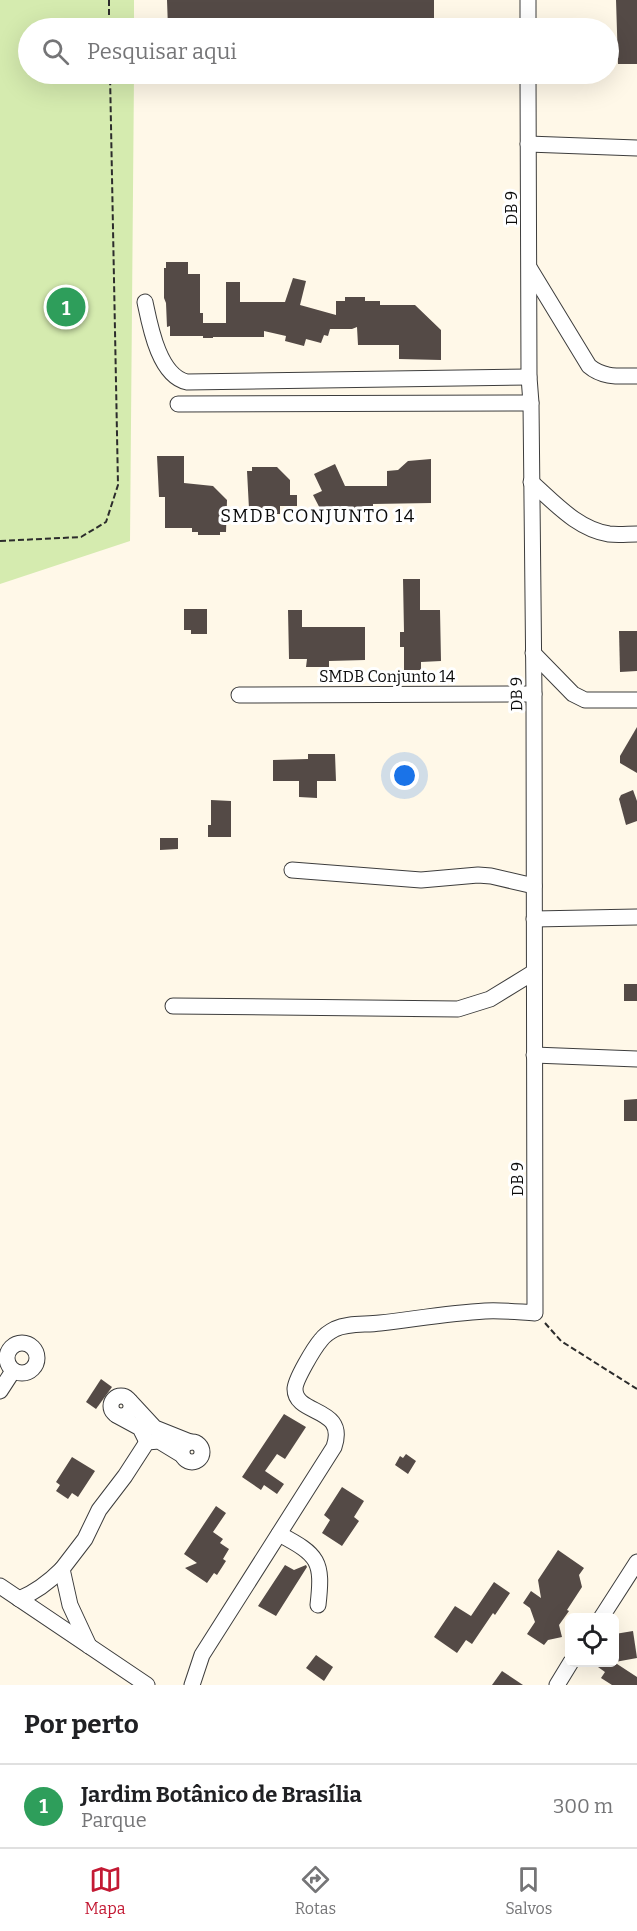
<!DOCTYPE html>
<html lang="pt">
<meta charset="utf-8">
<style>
:root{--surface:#fff;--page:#f6f6f6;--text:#202124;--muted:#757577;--line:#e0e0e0;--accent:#c31a34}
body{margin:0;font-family:Bitter,serif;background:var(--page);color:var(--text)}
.controls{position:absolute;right:18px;bottom:18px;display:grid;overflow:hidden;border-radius:9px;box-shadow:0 6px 24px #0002}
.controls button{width:54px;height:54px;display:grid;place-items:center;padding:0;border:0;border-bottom:2px solid var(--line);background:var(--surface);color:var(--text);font:30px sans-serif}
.you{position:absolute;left:405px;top:776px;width:21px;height:21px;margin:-15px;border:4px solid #fff;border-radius:50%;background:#1a73e8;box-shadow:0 0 0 9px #1a73e833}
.badge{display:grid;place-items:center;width:39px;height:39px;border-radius:50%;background:var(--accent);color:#fff;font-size:20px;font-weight:700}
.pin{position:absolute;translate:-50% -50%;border:3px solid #fff;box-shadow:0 2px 6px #0006}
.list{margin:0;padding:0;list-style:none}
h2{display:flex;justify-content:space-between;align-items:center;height:78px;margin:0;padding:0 24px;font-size:26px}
h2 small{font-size:20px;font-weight:400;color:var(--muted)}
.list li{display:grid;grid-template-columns:39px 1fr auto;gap:18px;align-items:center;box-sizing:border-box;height:84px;padding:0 24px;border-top:2px solid var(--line)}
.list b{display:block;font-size:22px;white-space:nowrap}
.list p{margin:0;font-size:20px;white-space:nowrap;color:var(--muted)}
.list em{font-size:20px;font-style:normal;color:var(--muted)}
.icon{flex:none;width:33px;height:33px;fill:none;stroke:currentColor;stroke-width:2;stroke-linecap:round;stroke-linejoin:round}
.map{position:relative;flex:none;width:637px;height:1685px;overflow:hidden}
.search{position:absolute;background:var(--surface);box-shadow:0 6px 24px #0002;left:18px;right:18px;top:18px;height:66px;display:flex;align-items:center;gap:15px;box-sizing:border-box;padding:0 21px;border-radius:33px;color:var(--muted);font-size:22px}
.sheet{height:162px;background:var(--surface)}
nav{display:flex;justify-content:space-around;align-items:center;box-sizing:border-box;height:84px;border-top:2px solid var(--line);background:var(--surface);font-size:16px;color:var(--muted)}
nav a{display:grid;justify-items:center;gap:3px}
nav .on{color:var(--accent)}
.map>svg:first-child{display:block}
.green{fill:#d5ebaf}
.building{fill:#544a46}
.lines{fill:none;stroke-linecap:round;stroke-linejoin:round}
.minor-casing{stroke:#3d3d3d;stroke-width:17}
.path{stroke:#2c2c2c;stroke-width:2;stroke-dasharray:6 3;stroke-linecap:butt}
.minor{stroke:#fff;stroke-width:15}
.labels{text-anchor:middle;stroke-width:6;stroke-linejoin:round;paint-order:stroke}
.street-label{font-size:16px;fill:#0a0a0a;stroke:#fff}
.neighbourhood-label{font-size:18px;letter-spacing:1.5px;fill:#0a0a0a;stroke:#fff}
</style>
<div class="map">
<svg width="637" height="1685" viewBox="0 0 637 1685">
<rect width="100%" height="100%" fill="#fff8e8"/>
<!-- green -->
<path class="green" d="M0 0H134V28H28V74H134L130 541 0 584Z"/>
<!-- building -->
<g class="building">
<path d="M167 0H434V28H394V18H392L322 20V28H284L282 19H208V28H168Z"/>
<path d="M616 0H637V64H618Z"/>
<path d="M166 262H188V274H200V313H203V323H226V282H240V302H285L293 278 306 281 300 305 336 315V301H345V297H365V301H380V305H415L441 330V360L399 359V345H358L357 327 352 329H330L328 336 324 335 321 343 306 339 304 346 285 341 286 336 264 331V337H213V338H203V336H170V326L167 327 166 303 164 298V268H166Z"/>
<path d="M157 456H184V483L213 486 227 500 226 532H220V535H198V532H192V528H165V497H159Z"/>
<path d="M431 459V503L373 504V511L339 512 328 509V524L313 495 322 491 314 474 335 464 345 486H387V471L398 470 408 461Z"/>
<path d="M252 467H277L290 480V495H297V506H280V514H262V508L249 509 247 471H252Z"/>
<path d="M403 579H420V610H440L441 661 421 662V670H404V647H400V632H404Z"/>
<path d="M184 609H207V634H191V630H184Z"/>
<path d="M288 610H302V627H365V660L329 661V667H306L307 659H289Z"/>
<path d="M619 631H637V671L620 672Z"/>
<path d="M637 727V773L620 763V756Z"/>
<path d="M308 754H335L336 781H317V798L299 797V781H273V760L308 759Z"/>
<path d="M633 790 637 801V821L626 825 619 799 621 795Z"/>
<path d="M211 800 231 801V837H208V825H211Z"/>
<path d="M160 838H178V849L160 850Z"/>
<rect x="624" y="984" width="13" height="17"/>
<path d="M637 1099V1121H624V1100Z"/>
<path d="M101 1379 112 1387 96 1409 86 1402Z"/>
<path d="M284 1414 306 1427 285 1459 277 1454 265 1471 284 1484 277 1494 264 1485 261 1490 242 1477Z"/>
<path d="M406 1454 416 1461 408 1474 395 1465 400 1456 403 1458Z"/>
<path d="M72 1457 95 1471 78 1497 72 1493 68 1499 56 1491 60 1485 56 1482Z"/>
<path d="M342 1487 364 1501 354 1517 359 1521 342 1546 322 1533 330 1520 324 1515Z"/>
<path d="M216 1506 226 1513 213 1532 223 1539 220 1543 229 1549 223 1559 226 1561 217 1575 214 1573 207 1583 185 1568 197 1563 184 1554Z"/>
<path d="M558 1550 584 1568 579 1575 582 1587 567 1610 569 1611 559 1625 562 1637 548 1640 544 1645 527 1634 535 1622 530 1608 523 1603 531 1591 541 1598 538 1580Z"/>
<path d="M285 1565 294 1570 306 1565 307 1567 276 1616 258 1606Z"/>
<path d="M494 1582 510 1593 495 1615 493 1613 472 1644 466 1640 457 1653 434 1637 455 1606 471 1616Z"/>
<path d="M633 1631 637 1658 615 1662V1634Z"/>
<path d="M316 1655 333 1667 324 1681 306 1668Z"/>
<path d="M591 1662H614L637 1677V1685H612L601 1678 605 1672Z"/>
<path d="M502 1671 523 1685H492Z"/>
</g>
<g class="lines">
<defs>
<g id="minor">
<path d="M528 28V0"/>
<path d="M528 144 637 148"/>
<path d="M530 269 589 366C603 378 619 376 637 376"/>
<path d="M145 302C150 326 159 376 187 382L529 377"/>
<path d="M178 404 531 403"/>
<path d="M531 482C554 502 577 529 609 534 618 535 628 534 637 534"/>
<path d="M533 653 573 694 585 700H637"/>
<path d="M239 695 534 694"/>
<path d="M292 870 421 880 478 875 491 876 534 886"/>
<path d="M534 919 637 917"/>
<path d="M173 1006 458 1009 490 999 534 972"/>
<path d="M534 1055 637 1059"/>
<circle cx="22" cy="1358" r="15"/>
<path d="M0 1391 13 1371"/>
<circle cx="121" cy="1406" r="10"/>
<path d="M130 1401 155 1428 190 1442"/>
<path d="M116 1415 140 1428 147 1442"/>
<circle cx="192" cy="1452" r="10"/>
<path d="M279 1534C319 1555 323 1561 318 1605"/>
<path d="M0 1586 147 1685"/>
<path d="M19 1599C36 1592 49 1582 62 1569"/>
<path d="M601 1618 637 1562"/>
<path d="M89 1646 70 1605 62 1569 85 1539 99 1510 125 1476 147 1442 159 1441 182 1455"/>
<path d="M192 1685 202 1655 334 1447C348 1406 295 1416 295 1389 295 1380 314 1348 321 1340 324 1336 329 1332 335 1329 348 1323 365 1325 380 1323 415 1319 450 1313 485 1311 502 1310 518 1312 535 1313L534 694 531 403 529 377 528 74"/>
<path d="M557 1685 571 1662"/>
</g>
</defs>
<!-- minor casing -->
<use href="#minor" class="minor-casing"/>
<!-- path -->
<g class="path">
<path d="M109 0V28"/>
<path d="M0 541 81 537 106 522 118 485 110 74"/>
<path d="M545 1323 561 1341 637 1389"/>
</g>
<!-- minor -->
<use href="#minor" class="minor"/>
</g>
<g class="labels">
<!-- street labels -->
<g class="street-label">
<text transform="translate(511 208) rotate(-90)" y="6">DB 9</text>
<text x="387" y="682">SMDB Conjunto 14</text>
<text transform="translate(516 694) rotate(-91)" y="6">DB 9</text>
<text transform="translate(517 1179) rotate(-90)" y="6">DB 9</text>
</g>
<!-- neighbourhood labels -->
<g class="neighbourhood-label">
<text x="318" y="522">SMDB CONJUNTO 14</text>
</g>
</g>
</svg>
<div class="controls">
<button><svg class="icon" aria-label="locate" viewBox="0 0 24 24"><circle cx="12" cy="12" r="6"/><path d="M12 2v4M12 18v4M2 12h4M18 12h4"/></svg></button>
</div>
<div class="you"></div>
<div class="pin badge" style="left:66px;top:307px;background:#2e9e5b">1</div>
<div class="search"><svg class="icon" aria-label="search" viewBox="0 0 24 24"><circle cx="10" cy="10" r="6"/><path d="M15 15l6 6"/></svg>Pesquisar aqui</div>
</div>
<section class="sheet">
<h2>Por perto<small></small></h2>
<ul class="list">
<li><span class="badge" style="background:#2e9e5b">1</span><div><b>Jardim Botânico de Brasília</b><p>Parque</p></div><em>300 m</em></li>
</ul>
</section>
<nav>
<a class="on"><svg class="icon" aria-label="map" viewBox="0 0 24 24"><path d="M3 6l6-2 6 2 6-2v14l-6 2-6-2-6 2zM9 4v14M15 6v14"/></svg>Mapa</a>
<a><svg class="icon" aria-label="directions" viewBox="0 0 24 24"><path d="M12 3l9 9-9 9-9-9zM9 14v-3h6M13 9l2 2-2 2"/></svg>Rotas</a>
<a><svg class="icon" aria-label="saved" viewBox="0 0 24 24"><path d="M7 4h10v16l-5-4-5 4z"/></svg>Salvos</a>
</nav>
